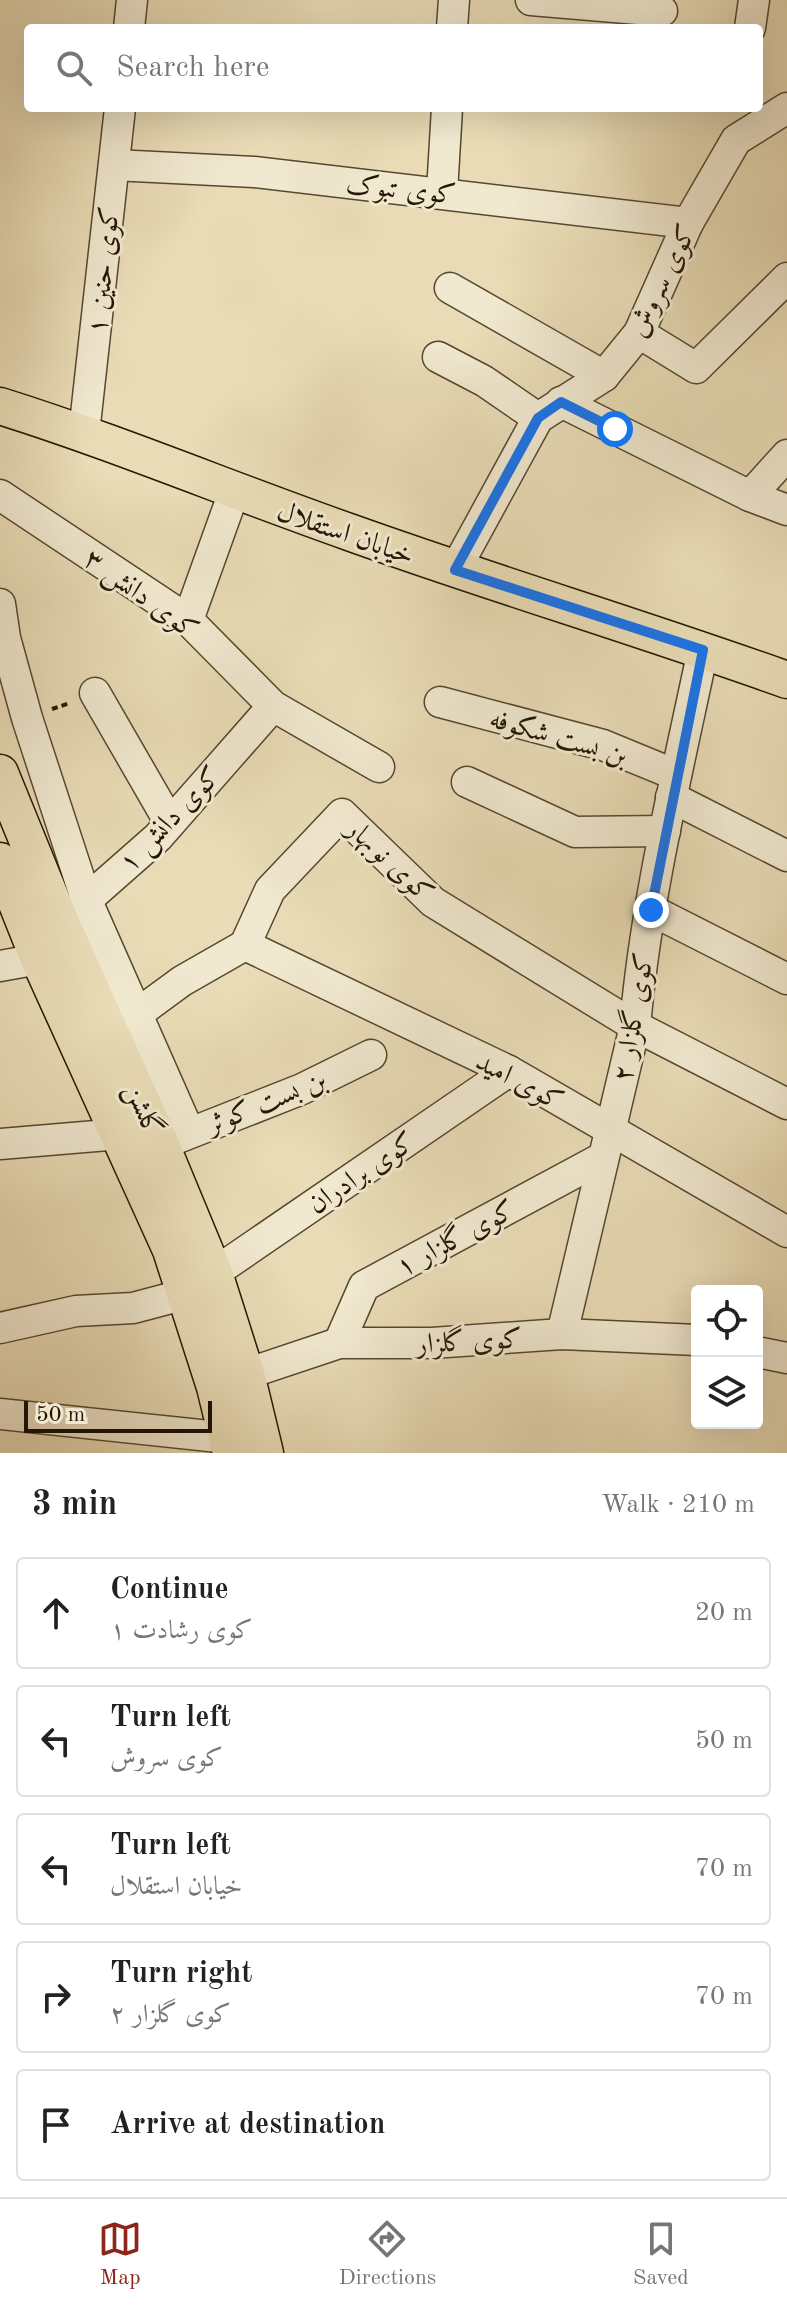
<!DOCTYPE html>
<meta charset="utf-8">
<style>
:root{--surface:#fff;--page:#f6f6f6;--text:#222;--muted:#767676;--line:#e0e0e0;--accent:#8f2418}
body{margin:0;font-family:"Old Standard TT",Amiri,serif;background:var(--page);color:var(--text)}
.controls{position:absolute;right:24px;bottom:24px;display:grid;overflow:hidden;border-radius:8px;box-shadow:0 8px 32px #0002}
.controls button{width:72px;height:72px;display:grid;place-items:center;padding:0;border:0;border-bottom:2px solid var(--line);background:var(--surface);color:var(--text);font:40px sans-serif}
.scale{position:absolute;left:24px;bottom:20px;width:188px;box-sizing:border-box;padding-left:8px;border:4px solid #251603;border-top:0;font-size:22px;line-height:28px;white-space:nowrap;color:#251603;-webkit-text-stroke:6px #f0e8cf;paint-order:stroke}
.stop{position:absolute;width:24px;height:24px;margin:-18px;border:6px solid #1a73e8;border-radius:50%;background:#fff}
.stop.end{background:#1a73e8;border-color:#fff;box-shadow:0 2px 8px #0008}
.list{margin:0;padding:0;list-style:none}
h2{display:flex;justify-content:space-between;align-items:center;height:104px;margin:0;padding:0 32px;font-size:34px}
h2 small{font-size:26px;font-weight:400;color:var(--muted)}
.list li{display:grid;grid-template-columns:52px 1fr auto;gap:24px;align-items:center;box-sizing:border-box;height:112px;margin:0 16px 16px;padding:0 16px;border:2px solid var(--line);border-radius:8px}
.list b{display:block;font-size:30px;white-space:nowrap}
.list p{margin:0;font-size:26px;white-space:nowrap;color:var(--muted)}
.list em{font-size:26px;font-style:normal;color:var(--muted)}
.icon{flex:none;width:44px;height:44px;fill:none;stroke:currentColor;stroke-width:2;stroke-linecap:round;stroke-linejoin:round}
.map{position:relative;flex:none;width:787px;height:1453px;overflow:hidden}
.search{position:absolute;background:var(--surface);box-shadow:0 8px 32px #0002;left:24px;right:24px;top:24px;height:88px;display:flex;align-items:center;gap:20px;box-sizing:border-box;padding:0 28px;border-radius:8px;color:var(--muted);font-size:30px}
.sheet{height:744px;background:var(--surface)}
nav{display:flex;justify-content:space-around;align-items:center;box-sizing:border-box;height:112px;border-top:2px solid var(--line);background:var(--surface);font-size:22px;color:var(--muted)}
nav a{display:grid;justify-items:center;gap:4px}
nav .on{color:var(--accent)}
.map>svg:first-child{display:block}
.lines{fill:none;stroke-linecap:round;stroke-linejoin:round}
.minor-casing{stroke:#564730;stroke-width:33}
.major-casing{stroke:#251603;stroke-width:39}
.path{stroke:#251603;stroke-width:4;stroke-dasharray:6 4;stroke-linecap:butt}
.minor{stroke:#f0e8cf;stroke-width:30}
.major{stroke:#e8dbb5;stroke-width:36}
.route{stroke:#1a73e8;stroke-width:10}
.labels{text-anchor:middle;stroke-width:6;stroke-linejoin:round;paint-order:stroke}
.street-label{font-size:28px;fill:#251603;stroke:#f0e8cf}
</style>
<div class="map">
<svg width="787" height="1453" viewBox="0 0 787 1453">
<rect width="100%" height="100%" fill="#e8dbb5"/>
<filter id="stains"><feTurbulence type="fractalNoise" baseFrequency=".0025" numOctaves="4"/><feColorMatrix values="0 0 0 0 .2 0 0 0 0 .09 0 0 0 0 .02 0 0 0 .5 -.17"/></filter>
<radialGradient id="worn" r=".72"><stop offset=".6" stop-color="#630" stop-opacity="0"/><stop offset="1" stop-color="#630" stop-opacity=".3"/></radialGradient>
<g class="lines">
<defs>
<g id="minor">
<path d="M531 0 662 11"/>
<path d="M129 28 132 0"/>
<path d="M452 28 454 0"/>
<path d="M750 28 754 0"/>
<path d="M114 165 254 172 688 223"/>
<path d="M442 192 447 108"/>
<path d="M450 288 604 376"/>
<path d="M639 333 696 368 787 278"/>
<path d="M438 357 484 381 538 418"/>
<path d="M561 402 750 496 787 510"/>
<path d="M84 433 120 108"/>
<path d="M0 495 188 620 273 706 379 767"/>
<path d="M750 496 787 455"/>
<path d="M455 570 538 418 604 376 639 333 688 223 736 140 787 108"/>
<path d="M0 604 5 638 27 718 86 899 189 1132"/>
<path d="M188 620 234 492"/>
<path d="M95 693 170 823"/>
<path d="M440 702 603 745 676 775"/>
<path d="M467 782 575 832 665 831"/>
<path d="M671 797 787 856"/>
<path d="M651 910 787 979"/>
<path d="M74 911 158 837 273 706"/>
<path d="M245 945 509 1071 787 1232"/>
<path d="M0 966 39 959"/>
<path d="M111 1033 182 981 245 945 270 890 342 814 433 902 635 1026 787 1104"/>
<path d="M170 1141 302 1089 371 1055"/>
<path d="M0 1144 120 1134"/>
<path d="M214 1273 509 1071"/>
<path d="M0 1328 76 1311 133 1308 186 1294"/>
<path d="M562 1334 635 1026C646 900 677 774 703 650"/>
<path d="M339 1343 364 1286 602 1158"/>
<path d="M757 1352 787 1358"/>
<path d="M246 1374 339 1343H432L562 1334 697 1340"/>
<path d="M0 1414 228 1438"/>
</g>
<g id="major">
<path d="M0 406C118 443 232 491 349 532 494 584 642 628 787 680"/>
<path d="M0 773 61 923 161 1145 214 1273 246 1374 265 1453"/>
<path d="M0 861 39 959 171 1250 215 1387 231 1453"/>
</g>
</defs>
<!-- minor casing -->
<use href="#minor" class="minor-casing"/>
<!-- major casing -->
<use href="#major" class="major-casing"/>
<!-- path -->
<path class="path" d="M52 709 70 703"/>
<!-- minor -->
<use href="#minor" class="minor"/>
<!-- major -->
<use href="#major" class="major"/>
</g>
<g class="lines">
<!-- route -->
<path class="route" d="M615 429 561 402 538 418 455 570 703 650 651 910"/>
</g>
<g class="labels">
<!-- street labels -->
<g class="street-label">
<text transform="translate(401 188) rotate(6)" y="10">کوی تبوک</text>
<text transform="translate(102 270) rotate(-84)" y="10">کوی حنین ۱</text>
<text transform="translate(661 280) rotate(-64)" y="10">کوی سروش</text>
<text transform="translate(346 532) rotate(19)" y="10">خیابان استقلال</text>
<text transform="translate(142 593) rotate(36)" y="10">کوی دانش ۳</text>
<text transform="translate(559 736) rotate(16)" y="10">بن بست شکوفه</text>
<text transform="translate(169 818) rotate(-46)" y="10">کوی دانش ۱</text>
<text transform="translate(391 860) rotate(43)" y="10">کوی نوبهار</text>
<text transform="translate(632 1017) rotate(-80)" y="10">کوی گلزار ۲</text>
<text transform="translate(520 1080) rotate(28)" y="10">کوی امید</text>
<text transform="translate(266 1101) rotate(-22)" y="10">بن بست کوثر</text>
<text transform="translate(145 1109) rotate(66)" y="10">گلشن</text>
<text transform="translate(361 1172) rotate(-34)" y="10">کوی برادران</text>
<text transform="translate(455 1237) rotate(-28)" y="10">کوی گلزار ۱</text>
<text transform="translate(469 1340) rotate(-3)" y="10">کوی گلزار</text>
</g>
</g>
<rect width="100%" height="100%" filter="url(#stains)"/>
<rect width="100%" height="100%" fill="url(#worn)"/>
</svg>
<div class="controls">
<button><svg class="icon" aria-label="locate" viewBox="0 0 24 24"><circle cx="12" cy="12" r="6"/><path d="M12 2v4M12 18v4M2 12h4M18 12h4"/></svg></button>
<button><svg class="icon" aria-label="layers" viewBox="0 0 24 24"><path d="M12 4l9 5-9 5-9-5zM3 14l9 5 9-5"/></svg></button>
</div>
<div class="scale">50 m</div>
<div class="stop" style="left:615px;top:429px"></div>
<div class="stop end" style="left:651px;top:910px"></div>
<div class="search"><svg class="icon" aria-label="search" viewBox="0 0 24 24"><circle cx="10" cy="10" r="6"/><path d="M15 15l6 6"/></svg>Search here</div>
</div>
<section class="sheet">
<h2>3 min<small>Walk · 210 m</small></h2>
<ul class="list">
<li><svg class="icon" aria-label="ahead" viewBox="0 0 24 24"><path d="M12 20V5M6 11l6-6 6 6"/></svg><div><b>Continue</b><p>کوی رشادت ۱</p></div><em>20 m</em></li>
<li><svg class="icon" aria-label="left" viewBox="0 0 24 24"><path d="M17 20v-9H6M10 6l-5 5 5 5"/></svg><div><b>Turn left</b><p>کوی سروش</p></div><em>50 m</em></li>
<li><svg class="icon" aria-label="left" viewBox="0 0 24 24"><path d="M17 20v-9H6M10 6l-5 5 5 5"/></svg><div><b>Turn left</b><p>خیابان استقلال</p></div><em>70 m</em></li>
<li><svg class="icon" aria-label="right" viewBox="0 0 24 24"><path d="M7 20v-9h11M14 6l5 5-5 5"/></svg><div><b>Turn right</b><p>کوی گلزار ۲</p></div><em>70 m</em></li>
<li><svg class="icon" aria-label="arrive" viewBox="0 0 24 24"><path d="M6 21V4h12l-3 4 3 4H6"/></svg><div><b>Arrive at destination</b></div></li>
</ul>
</section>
<nav>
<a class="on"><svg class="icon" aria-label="map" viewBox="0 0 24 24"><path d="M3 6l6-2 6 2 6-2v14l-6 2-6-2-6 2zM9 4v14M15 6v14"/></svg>Map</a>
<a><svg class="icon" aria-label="directions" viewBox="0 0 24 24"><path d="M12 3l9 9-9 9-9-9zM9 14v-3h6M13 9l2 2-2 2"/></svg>Directions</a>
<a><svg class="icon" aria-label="saved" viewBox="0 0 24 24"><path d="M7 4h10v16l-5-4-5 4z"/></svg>Saved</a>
</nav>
